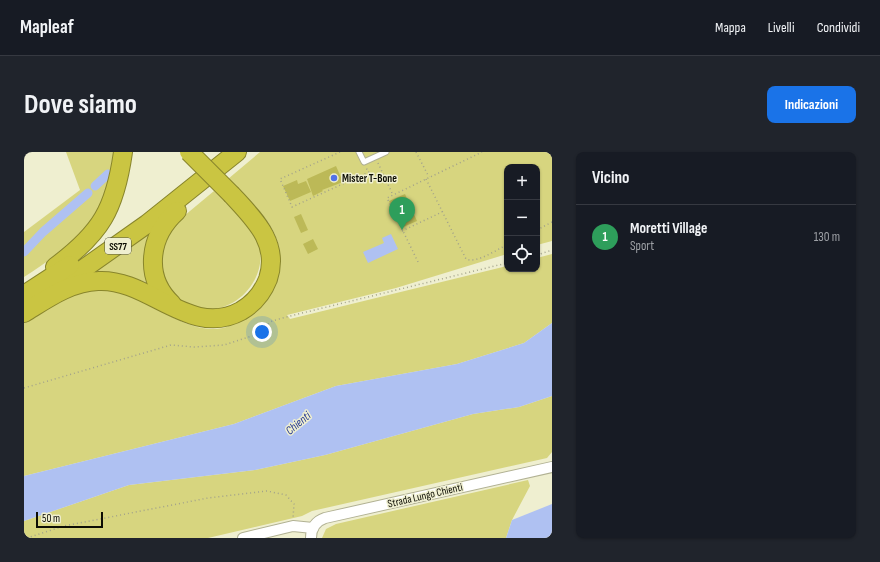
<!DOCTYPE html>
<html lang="it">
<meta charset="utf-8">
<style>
:root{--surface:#171b24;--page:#20242c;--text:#f1f3f6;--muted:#9ea1a6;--line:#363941;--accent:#1a73e8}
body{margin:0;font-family:"Sofia Sans Condensed",sans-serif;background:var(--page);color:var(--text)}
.controls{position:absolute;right:12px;top:12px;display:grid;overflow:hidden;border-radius:8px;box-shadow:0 1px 3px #0004}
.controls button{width:36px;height:36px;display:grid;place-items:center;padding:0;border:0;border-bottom:1px solid var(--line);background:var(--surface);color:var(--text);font:20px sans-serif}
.scale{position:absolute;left:12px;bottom:10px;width:67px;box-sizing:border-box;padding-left:4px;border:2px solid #0d0d04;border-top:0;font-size:11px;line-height:14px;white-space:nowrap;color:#0d0d04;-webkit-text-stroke:3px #efefd0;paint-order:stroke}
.you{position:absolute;left:238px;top:180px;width:14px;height:14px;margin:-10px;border:3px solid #fff;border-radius:50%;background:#1a73e8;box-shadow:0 0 0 6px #1a73e833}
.badge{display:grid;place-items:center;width:26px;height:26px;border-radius:50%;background:var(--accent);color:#fff;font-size:13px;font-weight:700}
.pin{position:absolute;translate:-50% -33px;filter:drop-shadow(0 1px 2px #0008)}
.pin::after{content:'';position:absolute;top:21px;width:14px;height:12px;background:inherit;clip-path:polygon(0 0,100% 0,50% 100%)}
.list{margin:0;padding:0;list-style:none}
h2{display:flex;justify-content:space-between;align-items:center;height:52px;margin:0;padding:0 16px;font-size:17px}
h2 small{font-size:13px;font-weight:400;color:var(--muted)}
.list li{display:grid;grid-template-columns:26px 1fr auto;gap:12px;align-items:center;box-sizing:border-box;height:64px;padding:0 16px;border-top:1px solid var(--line)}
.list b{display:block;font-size:15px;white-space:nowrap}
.list p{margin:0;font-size:13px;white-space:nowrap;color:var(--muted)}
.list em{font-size:13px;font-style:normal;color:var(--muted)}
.icon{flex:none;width:22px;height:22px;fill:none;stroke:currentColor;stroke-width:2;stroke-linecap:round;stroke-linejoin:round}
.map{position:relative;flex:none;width:528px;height:386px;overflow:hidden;border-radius:8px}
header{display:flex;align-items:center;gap:24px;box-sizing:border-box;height:56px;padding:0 20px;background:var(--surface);border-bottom:1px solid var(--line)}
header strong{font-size:19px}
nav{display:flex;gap:22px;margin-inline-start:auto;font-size:14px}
.intro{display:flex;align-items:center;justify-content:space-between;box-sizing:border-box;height:96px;padding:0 24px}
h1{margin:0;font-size:28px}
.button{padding:10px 18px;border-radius:8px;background:var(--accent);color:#fff;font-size:14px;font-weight:700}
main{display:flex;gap:24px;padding:0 24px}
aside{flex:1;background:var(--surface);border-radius:8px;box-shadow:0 1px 3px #0004}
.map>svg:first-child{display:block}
.green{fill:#d7d57f}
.water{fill:#afc1f2}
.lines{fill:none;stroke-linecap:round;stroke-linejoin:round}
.canal{stroke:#afc1f2;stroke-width:9}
.building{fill:#bcb957}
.lane-casing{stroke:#b1b193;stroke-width:7}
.street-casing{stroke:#b1b193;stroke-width:12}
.highway-casing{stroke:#88852c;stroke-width:20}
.path{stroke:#a2a28b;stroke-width:1.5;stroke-dasharray:1 3;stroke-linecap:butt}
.lane{stroke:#fff;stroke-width:5}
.street{stroke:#fff;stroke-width:10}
.highway{stroke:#cac542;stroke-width:18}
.highway-bridge-casing{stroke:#88852c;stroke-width:20;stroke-linecap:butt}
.highway-bridge{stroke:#cac542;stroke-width:18}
.poi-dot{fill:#5372e7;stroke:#efefd0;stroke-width:1.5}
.labels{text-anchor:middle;stroke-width:3;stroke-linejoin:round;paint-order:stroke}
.shield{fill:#efefd0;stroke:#515141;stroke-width:1}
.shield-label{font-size:10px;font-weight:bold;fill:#0d0d04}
.poi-label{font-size:11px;font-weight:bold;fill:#0d0d04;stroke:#efefd0;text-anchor:start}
.street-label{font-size:11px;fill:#0d0d04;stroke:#efefd0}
.water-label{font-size:12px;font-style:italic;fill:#243792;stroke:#efefd0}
</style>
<header>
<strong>Mapleaf</strong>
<nav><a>Mappa</a><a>Livelli</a><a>Condividi</a></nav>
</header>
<div class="intro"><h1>Dove siamo</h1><a class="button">Indicazioni</a></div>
<main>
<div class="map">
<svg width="528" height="386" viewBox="0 0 528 386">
<rect width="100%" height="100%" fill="#efefd0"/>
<!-- green -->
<g class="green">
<path d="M42 0H90C90 61 47 95 0 125V80L56 38Z"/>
<path d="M236 0H528V89L513 93V15H483V102L372 136 263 163 266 167 483 114V117H513V106L528 102V171L500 191 433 212 312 234 210 272 0 324V168C28 152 56 135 90 136 97 137 105 143 112 146 139 158 167 182 199 176 204 175 210 171 215 169 235 162 248 144 253 125 266 80 232 56 204 27Z"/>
<path d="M190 39C204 52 226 66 233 85 251 132 197 178 154 148 150 145 147 138 144 133 141 129 135 123 134 118 132 108 135 95 136 84Z"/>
<path d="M131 77 126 127 122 130 93 121 66 123Z"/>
<path d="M528 244V300L523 306 288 359 278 364 184 386H0V369L105 333 231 318 301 303 449 262 495 255Z"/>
<path d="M504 328 506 334 488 368 482 386H298L302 377 312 372Z"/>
</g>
<!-- water -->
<g class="water">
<path d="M367 82 374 97 344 111 339 100 360 91 358 86Z"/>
<path d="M528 171V244L495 255 449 262 301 303 231 318 105 333 0 369V324L210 272 312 234 433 212 500 191Z"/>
<path d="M528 352V386H482L488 368Z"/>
</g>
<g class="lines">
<!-- canal -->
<g class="canal">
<path d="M71 34 84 22"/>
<path d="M0 100 19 80 64 41"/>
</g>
</g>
<!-- building -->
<g class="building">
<path d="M312 14 319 30 298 38 299 39 289 44 283 27Z"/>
<path d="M273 28 274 32 282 29 287 40 266 49 259 34Z"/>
<path d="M381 42 393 69 377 76 365 49Z"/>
<path d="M277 62 284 78 277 81 270 65Z"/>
<path d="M289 87 294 97 284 102 279 92Z"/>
</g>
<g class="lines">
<defs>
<path id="lane" d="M335 0 340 10 362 0"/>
<g id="street">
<path d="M219 386 269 374 289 376"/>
<path d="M287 386C287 376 292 369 301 366L528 315"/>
</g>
<g id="highway">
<path d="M31 115C77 81 91 57 99 0"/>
<path d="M38 132 123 72 213 0"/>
<path d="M0 143 46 113"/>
<path d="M148 152C119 125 125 84 153 59"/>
<path d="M0 161C23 147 46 130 74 129 125 126 166 187 217 159 229 152 239 140 244 127 256 91 230 67 208 43"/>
</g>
</defs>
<!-- lane casing -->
<use href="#lane" class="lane-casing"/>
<!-- street casing -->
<use href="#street" class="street-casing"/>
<!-- highway casing -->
<use href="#highway" class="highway-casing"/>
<!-- path -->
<g class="path">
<path d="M316 0 256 27 268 55 345 20 342 16"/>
<path d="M392 0 405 25"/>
<path d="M354 11 369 43"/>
<path d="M402 27 442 107C453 112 473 97 483 93"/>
<path d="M513 78 528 70"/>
<path d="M378 79 418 60"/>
<path d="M513 103 528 98"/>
<path d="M394 110 363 46 458 0"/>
<path d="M0 236 147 193 170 195 200 193 231 183 248 169 266 164 483 111"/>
<path d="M3 386 40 374 184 346 243 339 262 343 270 352 269 366"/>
</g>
<!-- lane -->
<use href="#lane" class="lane"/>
<!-- street -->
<use href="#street" class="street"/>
<!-- highway -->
<use href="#highway" class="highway"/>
<defs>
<path id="highway-bridge" d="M165 0 208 43"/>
</defs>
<!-- highway-bridge casing -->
<use href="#highway-bridge" class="highway-bridge-casing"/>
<!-- highway-bridge -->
<use href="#highway-bridge" class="highway-bridge"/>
</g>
<!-- markers -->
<circle class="poi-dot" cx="310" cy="26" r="4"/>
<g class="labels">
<!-- shield labels -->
<rect class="shield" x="81" y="86" width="26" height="16" rx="3"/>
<g class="shield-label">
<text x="94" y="98">SS77</text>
</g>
<!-- poi labels -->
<g class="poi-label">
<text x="318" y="30">Mister T-Bone</text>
</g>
<!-- street labels -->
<g class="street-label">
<text transform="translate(401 343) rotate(-13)" y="4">Strada Lungo Chienti</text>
</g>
<!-- water labels -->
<g class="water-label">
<text transform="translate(274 271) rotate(-40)" y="4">Chienti</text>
</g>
</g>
</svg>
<div class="controls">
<button>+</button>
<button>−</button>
<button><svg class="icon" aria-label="locate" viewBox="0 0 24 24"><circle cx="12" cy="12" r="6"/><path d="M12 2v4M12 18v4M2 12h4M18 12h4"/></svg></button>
</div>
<div class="scale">50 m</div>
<div class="you"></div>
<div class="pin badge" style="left:378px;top:78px;background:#2e9e5b">1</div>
</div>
<aside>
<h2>Vicino<small></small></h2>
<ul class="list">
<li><span class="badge" style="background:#2e9e5b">1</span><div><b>Moretti Village</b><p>Sport</p></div><em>130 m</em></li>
</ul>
</aside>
</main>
